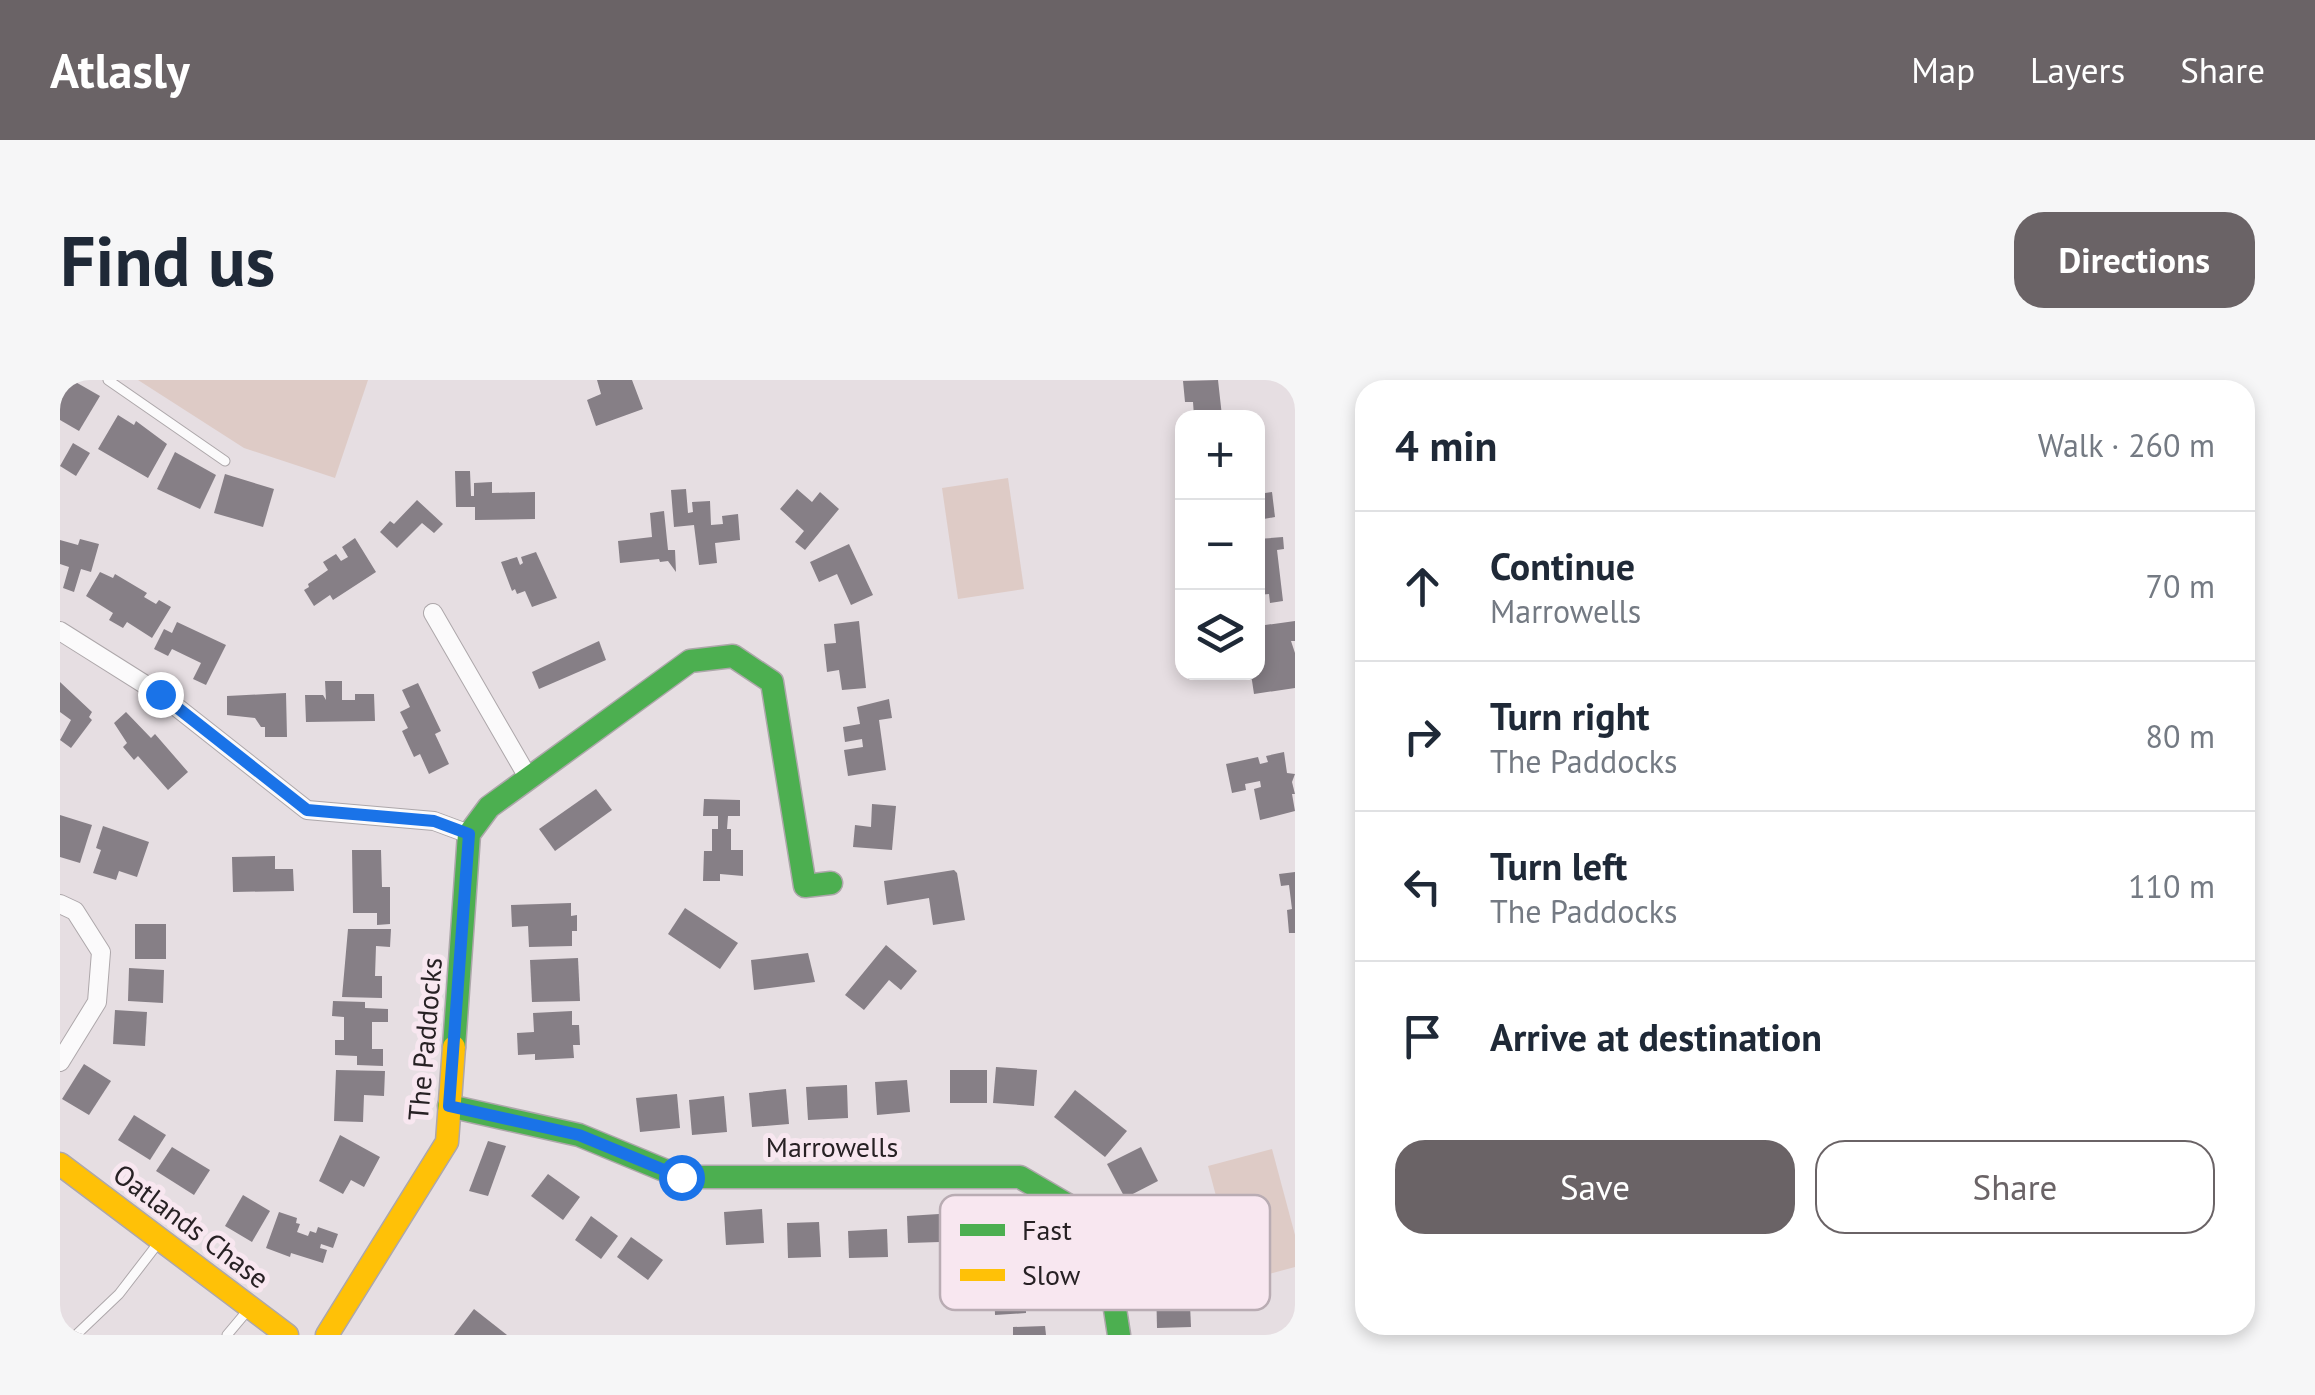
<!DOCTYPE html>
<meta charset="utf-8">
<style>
:root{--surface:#fff;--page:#f6f6f7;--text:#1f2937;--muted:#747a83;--line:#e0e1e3;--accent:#6a6366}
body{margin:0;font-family:"PT Sans",sans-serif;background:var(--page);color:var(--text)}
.controls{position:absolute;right:30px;top:30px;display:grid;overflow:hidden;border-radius:20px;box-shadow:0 5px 15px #0003}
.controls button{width:90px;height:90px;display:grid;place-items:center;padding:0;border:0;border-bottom:2px solid var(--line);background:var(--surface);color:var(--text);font:50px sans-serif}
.stop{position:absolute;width:30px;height:30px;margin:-22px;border:8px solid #1a73e8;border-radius:50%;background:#fff}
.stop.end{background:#1a73e8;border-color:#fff;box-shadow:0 2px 10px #0008}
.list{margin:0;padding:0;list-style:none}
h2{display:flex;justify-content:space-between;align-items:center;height:130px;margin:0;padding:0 40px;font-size:42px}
h2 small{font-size:32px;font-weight:400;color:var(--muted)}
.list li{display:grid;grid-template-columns:65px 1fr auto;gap:30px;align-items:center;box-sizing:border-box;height:150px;padding:0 40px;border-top:2px solid var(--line)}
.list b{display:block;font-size:38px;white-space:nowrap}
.list p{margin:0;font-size:32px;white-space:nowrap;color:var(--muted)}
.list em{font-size:32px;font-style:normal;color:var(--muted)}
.actions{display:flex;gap:20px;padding:30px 40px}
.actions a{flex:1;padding:22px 0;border:2px solid var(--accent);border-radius:30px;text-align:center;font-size:35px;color:var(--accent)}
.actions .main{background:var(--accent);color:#fff}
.icon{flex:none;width:55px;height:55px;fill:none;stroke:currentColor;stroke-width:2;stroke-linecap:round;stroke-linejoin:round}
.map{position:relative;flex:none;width:1235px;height:955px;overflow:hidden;border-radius:30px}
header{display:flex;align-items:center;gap:60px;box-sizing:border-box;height:140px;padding:0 50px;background:var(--accent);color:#fff}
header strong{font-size:48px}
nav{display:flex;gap:55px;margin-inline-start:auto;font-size:35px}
.intro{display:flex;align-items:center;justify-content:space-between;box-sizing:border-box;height:240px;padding:0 60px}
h1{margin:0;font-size:70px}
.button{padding:25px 45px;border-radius:30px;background:var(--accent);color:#fff;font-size:35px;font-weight:700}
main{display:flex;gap:60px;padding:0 60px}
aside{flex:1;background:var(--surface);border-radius:30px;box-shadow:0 5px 15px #0003}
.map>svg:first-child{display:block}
.green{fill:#decbc6}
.building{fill:#867f86}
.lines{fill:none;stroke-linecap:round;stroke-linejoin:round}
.lane-casing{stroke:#ada7aa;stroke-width:11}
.street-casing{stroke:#ada7aa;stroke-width:20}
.fast-casing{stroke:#ada7aa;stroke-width:25}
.slow-casing{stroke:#ada7aa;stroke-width:25}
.lane{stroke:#fbfafb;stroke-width:9}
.street{stroke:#fbfafb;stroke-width:18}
.fast{stroke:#4caf50;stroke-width:22}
.slow{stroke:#ffc107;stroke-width:22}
.route{stroke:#1a73e8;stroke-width:12}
.labels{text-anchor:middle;stroke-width:10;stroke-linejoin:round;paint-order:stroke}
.street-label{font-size:28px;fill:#272124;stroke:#f8e7f0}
.key{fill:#f8e7f0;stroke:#b9acb3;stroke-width:2.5}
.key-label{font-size:28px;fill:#272124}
</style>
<header>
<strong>Atlasly</strong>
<nav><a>Map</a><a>Layers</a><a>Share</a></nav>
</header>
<div class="intro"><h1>Find us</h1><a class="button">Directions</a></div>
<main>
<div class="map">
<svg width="1235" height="955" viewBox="0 0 1235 955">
<rect width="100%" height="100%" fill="#e6dee2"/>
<!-- green -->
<g class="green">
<path d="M78 0H308L275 98 184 68Z"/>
<path d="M948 98 964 209 898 219 882 108Z"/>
<path d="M1212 769 1235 855V887L1179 902 1148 786Z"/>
</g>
<!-- building -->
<g class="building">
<path d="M0 0H12L40 16 19 51 0 40Z"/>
<path d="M537 0H572L583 29 536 46 527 20 541 14Z"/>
<path d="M1158 0 1162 36H1134L1133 22H1125L1123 1Z"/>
<path d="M58 35 74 45 76 41 107 64 88 98 38 69Z"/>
<path d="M13 63 30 73 16 96 0 86Z"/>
<path d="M115 72 156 95 140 129 97 109Z"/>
<path d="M395 91H410L411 116H414V103L432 102V113L475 112V139L415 140V127H396Z"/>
<path d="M165 94 214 109 203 147 154 133Z"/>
<path d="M626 109 628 133 633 132 632 122 650 121 651 145 663 144 662 136 678 134 680 160 655 163 657 183 639 185 634 145 614 147 611 110Z"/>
<path d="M737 109 752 122 760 112 779 129 745 170 735 162 744 151 720 129Z"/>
<path d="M1212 112 1215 137 1198 140V114Z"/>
<path d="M357 120 383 144 374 153 362 143 337 168 320 152 330 141 334 144Z"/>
<path d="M604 131 608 170H615L616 192 608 181 600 182 599 179 560 183 558 161 592 157 590 133Z"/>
<path d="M1223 157 1224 169 1217 170 1223 221 1210 223 1209 214 1198 215V159Z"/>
<path d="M295 158 316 192 273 220 270 215 254 226 244 210 249 207 248 204 268 190 263 182 276 174 281 181 288 177 282 167Z"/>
<path d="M20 159 39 164 31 192 21 189 14 212 3 208 9 187 0 184V160L18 165Z"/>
<path d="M789 164 813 215 791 225 777 194 759 202 750 182Z"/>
<path d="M476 172 497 218 472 227 465 211 457 214 455 209 452 211 441 182 457 177 460 185 463 183 461 177Z"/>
<path d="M40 192 53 198 55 194 87 213 84 217 96 224 99 220 111 227 92 258 67 242 63 248 49 240 53 233 26 216Z"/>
<path d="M799 241 806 308 782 310 779 290 767 292 764 264 776 263 774 244Z"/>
<path d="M1235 241V261H1231L1235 273V308L1194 314 1191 294 1199 293 1198 278 1202 277 1200 266H1198V246Z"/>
<path d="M117 242 166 265 146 305 133 299 141 283 112 269 108 276 94 269 104 249 112 253Z"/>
<path d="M539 261 546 280 479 309 472 292Z"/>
<path d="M265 301H282V320H295V314H314L315 341 246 342 245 315H263L266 320Z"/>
<path d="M0 302 32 332 29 337 32 340 11 368 0 360 11 340 0 332Z"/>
<path d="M358 303 381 351 375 354 389 384 369 394 360 374 354 377 342 351 348 348 340 332 350 327 342 310Z"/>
<path d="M226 313 227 357H205V347H201L195 338 167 335V316Z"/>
<path d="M829 319 832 338 819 340 826 390 788 396 784 370 803 367 802 359 785 362 783 347 800 344 797 327Z"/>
<path d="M66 332 91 358 95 354 128 392 108 410 78 376 74 380 63 367 67 363 54 343Z"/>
<path d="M1224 372 1227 393 1235 394 1232 402 1235 414H1232L1235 431 1200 440 1194 409 1201 407 1200 401 1185 404 1186 410 1172 413 1166 384 1198 377 1200 384 1208 382 1206 376Z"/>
<path d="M536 409 552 430 495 471 479 449Z"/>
<path d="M644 419 680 420V436H668L667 449H671V470H683V496L660 494V501H643L644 471H652V449H658V436H643Z"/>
<path d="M812 424 836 426 832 470 793 467 795 445 811 447Z"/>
<path d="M0 435 32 445 20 483 0 477Z"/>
<path d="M43 446 89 462 77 497 59 491 56 500 33 493 41 470 36 468Z"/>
<path d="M292 470H321L322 507H330V544L317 545V533H293Z"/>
<path d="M215 476V489H233L234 511 173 512 172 477Z"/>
<path d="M894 490 897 493 905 540 873 545 869 518 827 525 824 501Z"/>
<path d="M1235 492V553H1229L1227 530 1232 529 1229 505 1221 506 1219 494Z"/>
<path d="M511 523V536L517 535V551H512V566L469 567 468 546 452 547 451 525Z"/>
<path d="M625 528 678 563 660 589 608 554Z"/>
<rect x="75" y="544" width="31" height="35"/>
<path d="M288 549H331L330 567 316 566 315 596H322V618L282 617Z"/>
<path d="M826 565 857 591 841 610 829 600 804 630 785 615Z"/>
<path d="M748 573 755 602 694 610 691 580Z"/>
<path d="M518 578 520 621 472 622 470 580Z"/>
<path d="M69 588 104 590 103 623 68 621Z"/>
<path d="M273 621 305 622V628L328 629V642H312V669H323V686L297 685V676L275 675V660H284V637L272 636Z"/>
<path d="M55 630 87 632 85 666 53 664Z"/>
<path d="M512 631V645H519L520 665H513L514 678 475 680V674L458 675 457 653 474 652 473 633Z"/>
<path d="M24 684 51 701 29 735 2 719Z"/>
<path d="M936 687 977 690 974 726 933 723Z"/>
<path d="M276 690 325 691 324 716 304 715 303 742 274 741Z"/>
<rect x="890" y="690" width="37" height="33"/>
<path d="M847 700 850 732 817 735 815 702Z"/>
<path d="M787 705 788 738 748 740 746 707Z"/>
<path d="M726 709 729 744 692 747 689 713Z"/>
<path d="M1015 710 1067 751 1045 777 994 737Z"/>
<path d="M617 714 620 748 580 752 576 718Z"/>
<path d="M664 716 667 752 632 755 629 720Z"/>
<path d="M74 735 106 755 90 780 58 760Z"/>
<path d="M280 755 320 777 304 807 291 800 283 814 259 801Z"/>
<path d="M428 761 446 766 428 816 409 811Z"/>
<path d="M112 767 150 790 134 815 96 791Z"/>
<path d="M1081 767 1098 801 1065 818 1047 784Z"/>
<path d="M488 794 520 817 503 840 471 816Z"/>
<path d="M183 815 210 831 192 862 165 846Z"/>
<path d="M702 829 704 863 666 865 664 832Z"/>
<path d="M219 832 237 838 236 843 240 844 237 852 248 856 250 851 256 853 258 847 278 854 273 868 261 864 260 868 267 870 263 883 231 873 230 877 206 868Z"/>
<path d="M879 834 880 862 848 863 847 836Z"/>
<path d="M531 836 558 856 541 879 515 860Z"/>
<path d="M759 842 761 877 728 878 727 843Z"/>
<path d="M827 849 828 877 789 878 788 851Z"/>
<path d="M571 857 603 880 588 900 557 877Z"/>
<path d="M965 899 966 933 935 935 934 901Z"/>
<path d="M1129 902 1131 947 1097 948 1096 904Z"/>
<path d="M414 929 447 955H394Z"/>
<path d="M985 946 986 955H953V947Z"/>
</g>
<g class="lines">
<defs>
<g id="lane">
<path d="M48 0 165 81"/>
<path d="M16 955 59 914 99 862"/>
<path d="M167 955 188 930"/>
</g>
<g id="street">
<path d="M373 233 469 399"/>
<path d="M0 251 100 314 247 430 374 441 409 454"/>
<path d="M0 524 15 531 41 572 37 622 0 682"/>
</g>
<g id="fast">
<path d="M394 667 409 454 429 427 630 281 673 276 712 302 745 506 771 503"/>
<path d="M389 726 519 755 621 797H960L1042 845 1059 955"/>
</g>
<g id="slow">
<path d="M0 784 227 955"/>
<path d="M267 955 387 762 394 667"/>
</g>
</defs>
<!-- lane casing -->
<use href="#lane" class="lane-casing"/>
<!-- street casing -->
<use href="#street" class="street-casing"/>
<!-- fast casing -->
<use href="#fast" class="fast-casing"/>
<!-- slow casing -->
<use href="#slow" class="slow-casing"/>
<!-- lane -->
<use href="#lane" class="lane"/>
<!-- street -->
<use href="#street" class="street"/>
<!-- fast -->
<use href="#fast" class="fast"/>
<!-- slow -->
<use href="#slow" class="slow"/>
</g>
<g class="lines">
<!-- route -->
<path class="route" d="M100 314 247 430 374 441 409 454 389 726 519 755 621 797"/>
</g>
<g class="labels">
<!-- street labels -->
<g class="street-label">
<text transform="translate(365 659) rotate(-85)" y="10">The Paddocks</text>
<text x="772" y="777">Marrowells</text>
<text transform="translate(131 846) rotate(37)" y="10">Oatlands Chase</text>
</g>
</g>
<!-- legend -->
<rect x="880" y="815" width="330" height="115" rx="15" class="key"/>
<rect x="900" y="844" width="45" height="12" fill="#4caf50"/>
<rect x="900" y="889" width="45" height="12" fill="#ffc107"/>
<g class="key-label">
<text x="962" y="860">Fast</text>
<text x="962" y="905">Slow</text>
</g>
</svg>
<div class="controls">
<button>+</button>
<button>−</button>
<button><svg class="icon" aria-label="layers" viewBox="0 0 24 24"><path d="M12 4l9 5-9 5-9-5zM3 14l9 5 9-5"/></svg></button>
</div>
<div class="stop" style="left:621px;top:797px"></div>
<div class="stop end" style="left:100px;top:314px"></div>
</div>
<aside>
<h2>4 min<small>Walk · 260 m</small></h2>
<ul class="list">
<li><svg class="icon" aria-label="ahead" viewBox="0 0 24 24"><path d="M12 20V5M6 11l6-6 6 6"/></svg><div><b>Continue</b><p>Marrowells</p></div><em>70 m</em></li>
<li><svg class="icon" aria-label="right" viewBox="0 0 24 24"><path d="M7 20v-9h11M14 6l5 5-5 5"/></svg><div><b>Turn right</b><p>The Paddocks</p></div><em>80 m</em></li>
<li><svg class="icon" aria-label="left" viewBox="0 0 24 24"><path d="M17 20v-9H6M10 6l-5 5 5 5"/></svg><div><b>Turn left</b><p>The Paddocks</p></div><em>110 m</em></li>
<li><svg class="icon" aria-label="arrive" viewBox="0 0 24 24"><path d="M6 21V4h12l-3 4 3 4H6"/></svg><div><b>Arrive at destination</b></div></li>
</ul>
<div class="actions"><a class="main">Save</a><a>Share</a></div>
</aside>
</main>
